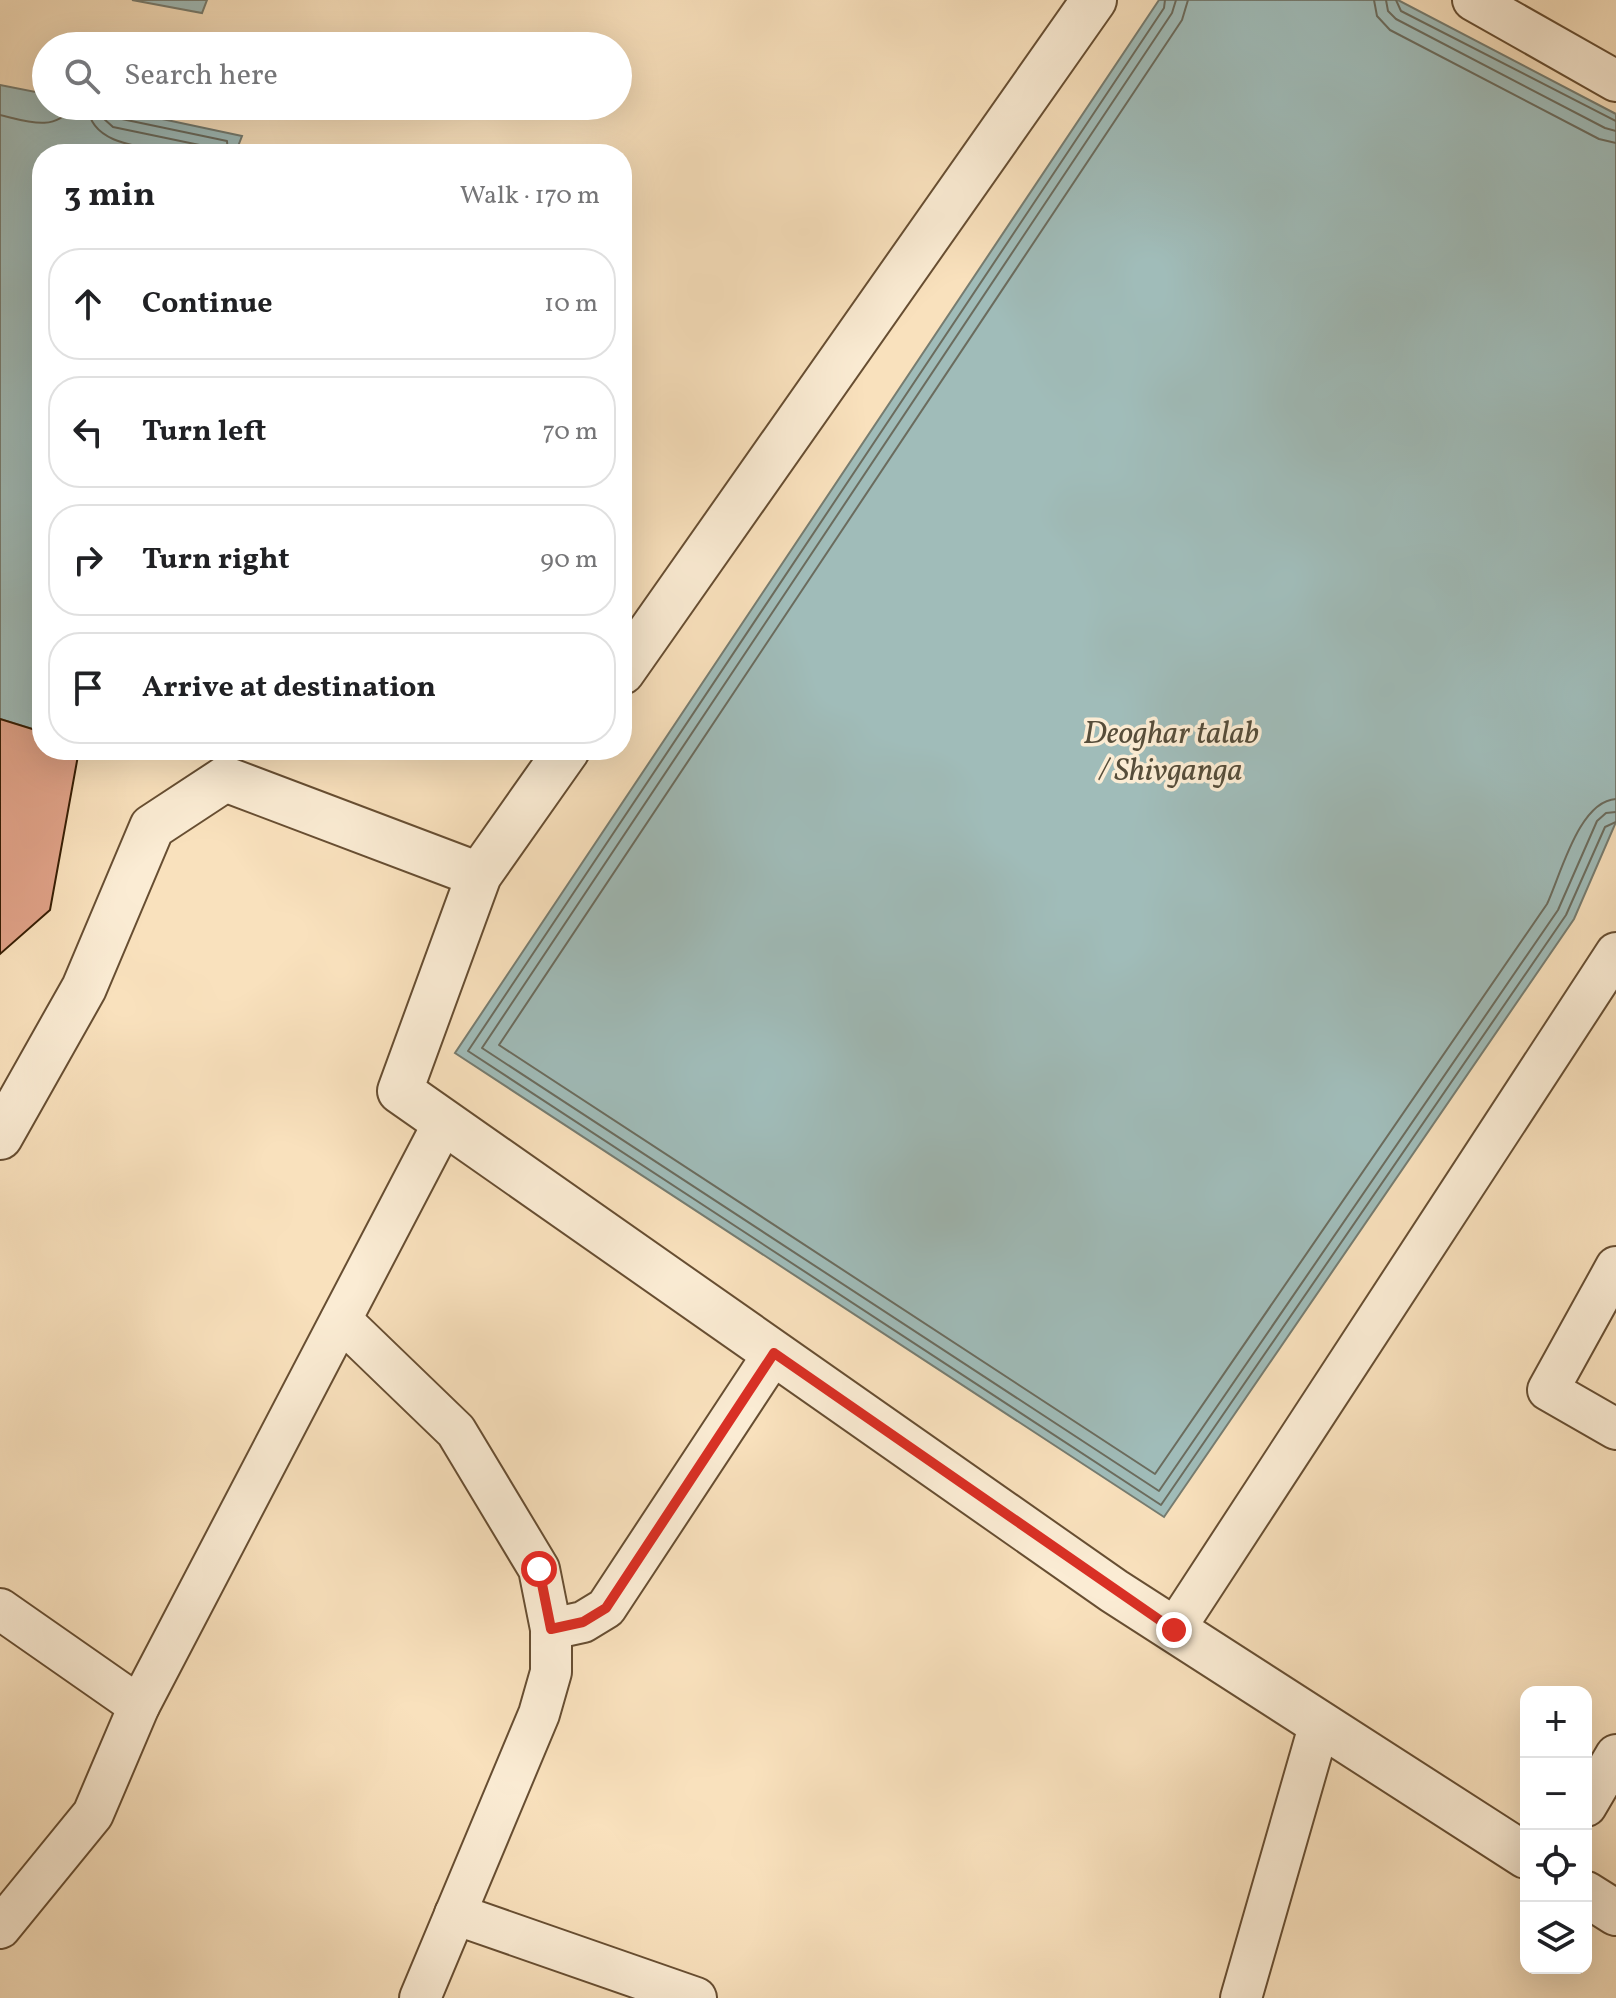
<!DOCTYPE html>
<meta charset="utf-8">
<style>
:root{--surface:#fff;--page:#f2f2f2;--text:#202124;--muted:#757577;--line:#e0e0e0}
body{margin:0;font-family:Vollkorn,serif;background:var(--page);color:var(--text)}
.controls{position:absolute;right:24px;bottom:24px;display:grid;overflow:hidden;border-radius:16px;box-shadow:0 8px 32px #0002}
.controls button{width:72px;height:72px;display:grid;place-items:center;padding:0;border:0;border-bottom:2px solid var(--line);background:var(--surface);color:var(--text);font:40px sans-serif}
.stop{position:absolute;width:24px;height:24px;margin:-18px;border:6px solid #d93025;border-radius:50%;background:#fff}
.stop.end{background:#d93025;border-color:#fff;box-shadow:0 2px 8px #0008}
.list{margin:0;padding:0;list-style:none}
h2{display:flex;justify-content:space-between;align-items:center;height:104px;margin:0;padding:0 32px;font-size:34px}
h2 small{font-size:26px;font-weight:400;color:var(--muted)}
.list li{display:grid;grid-template-columns:52px 1fr auto;gap:24px;align-items:center;box-sizing:border-box;height:112px;margin:0 16px 16px;padding:0 16px;border:2px solid var(--line);border-radius:32px}
.list b{display:block;font-size:30px;white-space:nowrap}
.list em{font-size:26px;font-style:normal;color:var(--muted)}
.icon{flex:none;width:44px;height:44px;fill:none;stroke:currentColor;stroke-width:2;stroke-linecap:round;stroke-linejoin:round}
.map{position:relative;flex:none;width:1616px;height:1998px;overflow:hidden}
.search{position:absolute;background:var(--surface);box-shadow:0 8px 32px #0002;left:32px;top:32px;width:600px;height:88px;display:flex;align-items:center;gap:20px;box-sizing:border-box;padding:0 28px;border-radius:44px;color:var(--muted);font-size:30px}
.panel{position:absolute;background:var(--surface);box-shadow:0 8px 32px #0002;left:32px;top:144px;width:600px;height:616px;border-radius:32px}
.map>svg:first-child{display:block}
.water{fill:#a0bcb9;stroke:#767c70;stroke-width:2}
.lines{fill:none;stroke-linecap:round;stroke-linejoin:round}
.shore{stroke:#6b6c5e;stroke-width:2}
.building{fill:#e0a288;stroke:#361d03;stroke-width:2}
.minor-casing{stroke:#674e32;stroke-width:44}
.tertiary-casing{stroke:#674e32;stroke-width:48}
.minor{stroke:#fbecd4;stroke-width:40}
.tertiary{stroke:#fbecd4;stroke-width:44}
.route{stroke:#d93025;stroke-width:10}
.labels{text-anchor:middle;stroke-width:7;stroke-linejoin:round;paint-order:stroke}
.water-label{font-size:32px;font-style:italic;fill:#564d3a;stroke:#fbecd4}
</style>
<div class="map">
<svg width="1616" height="1998" viewBox="0 0 1616 1998">
<rect width="100%" height="100%" fill="#f9e1bd"/>
<filter id="stains"><feTurbulence type="fractalNoise" baseFrequency=".0025" numOctaves="4"/><feColorMatrix values="0 0 0 0 .2 0 0 0 0 .09 0 0 0 0 .02 0 0 0 .5 -.17"/></filter>
<radialGradient id="worn" r=".72"><stop offset=".6" stop-color="#630" stop-opacity="0"/><stop offset="1" stop-color="#630" stop-opacity=".3"/></radialGradient>
<!-- water -->
<g class="water">
<path d="M132 0H207L202 13Z"/>
<path d="M1159 0H1398L1616 114V822L1574 919 1164 1517 455 1053Z"/>
<path d="M0 85 46 94V106H101L242 136 235 154H42V732L0 719Z"/>
</g>
<g class="lines">
<!-- shore -->
<g class="shore">
<path d="M1165 0 1164 8 468 1051 1161 1505 1566 915 1605 827 1616 822"/>
<path d="M1176 0 1172 13 482 1048 1159 1491 1558 910 1597 821 1606 813 1616 812"/>
<path d="M1188 0 1182 20 499 1045 1155 1474 1547 904C1561 874 1579 801 1616 799"/>
<path d="M1374 0 1377 16 1390 30 1599 139 1616 143"/>
<path d="M1386 0 1388 11 1396 19 1605 128 1616 131"/>
<path d="M1396 0 1401 11 1616 121"/>
<path d="M88 106C90 148 151 147 183 154"/>
<path d="M100 106 103 118 113 127 214 148 218 154"/>
<path d="M110 106 117 118 227 141 228 154"/>
<path d="M0 115C26 121 55 133 73 106"/>
</g>
</g>
<!-- building -->
<path class="building" d="M0 719 42 732V750H79L50 910 0 954Z"/>
<g class="lines">
<defs>
<g id="minor">
<path d="M1473 0 1616 81"/>
<path d="M1616 1267 1548 1390 1616 1429"/>
<path d="M341 1320 456 1431 539 1569 551 1629V1672L539 1714 420 1998"/>
<path d="M0 1609 139 1706"/>
<path d="M551 1629 583 1622 606 1608 774 1353"/>
<path d="M1174 1630 1616 953"/>
<path d="M1586 1806 1616 1755"/>
<path d="M455 1914 696 1998"/>
<path d="M0 1928 93 1814 139 1706 444 1122"/>
<path d="M1241 1998 1320 1723"/>
</g>
<g id="tertiary">
<path d="M622 672 1094 0"/>
<path d="M567 750 479 875 400 1091 1114 1591 1526 1856"/>
<path d="M0 1137 84 988 152 827 225 779 479 875"/>
<path d="M1586 1894 1616 1913"/>
</g>
</defs>
<!-- minor casing -->
<use href="#minor" class="minor-casing"/>
<!-- tertiary casing -->
<use href="#tertiary" class="tertiary-casing"/>
<!-- minor -->
<use href="#minor" class="minor"/>
<!-- tertiary -->
<use href="#tertiary" class="tertiary"/>
</g>
<g class="lines">
<!-- route -->
<path class="route" d="M539 1569 551 1629 583 1622 606 1608 774 1353 1174 1630"/>
</g>
<g class="labels">
<!-- water labels -->
<g class="water-label">
<text x="1171" y="743">Deoghar talab<tspan x="1171" dy="37">/ Shivganga</tspan></text>
</g>
</g>
<rect width="100%" height="100%" filter="url(#stains)"/>
<rect width="100%" height="100%" fill="url(#worn)"/>
</svg>
<div class="controls">
<button>+</button>
<button>−</button>
<button><svg class="icon" aria-label="locate" viewBox="0 0 24 24"><circle cx="12" cy="12" r="6"/><path d="M12 2v4M12 18v4M2 12h4M18 12h4"/></svg></button>
<button><svg class="icon" aria-label="layers" viewBox="0 0 24 24"><path d="M12 4l9 5-9 5-9-5zM3 14l9 5 9-5"/></svg></button>
</div>
<div class="stop" style="left:539px;top:1569px"></div>
<div class="stop end" style="left:1174px;top:1630px"></div>
<div class="search"><svg class="icon" aria-label="search" viewBox="0 0 24 24"><circle cx="10" cy="10" r="6"/><path d="M15 15l6 6"/></svg>Search here</div>
<section class="panel">
<h2>3 min<small>Walk · 170 m</small></h2>
<ul class="list">
<li><svg class="icon" aria-label="ahead" viewBox="0 0 24 24"><path d="M12 20V5M6 11l6-6 6 6"/></svg><div><b>Continue</b></div><em>10 m</em></li>
<li><svg class="icon" aria-label="left" viewBox="0 0 24 24"><path d="M17 20v-9H6M10 6l-5 5 5 5"/></svg><div><b>Turn left</b></div><em>70 m</em></li>
<li><svg class="icon" aria-label="right" viewBox="0 0 24 24"><path d="M7 20v-9h11M14 6l5 5-5 5"/></svg><div><b>Turn right</b></div><em>90 m</em></li>
<li><svg class="icon" aria-label="arrive" viewBox="0 0 24 24"><path d="M6 21V4h12l-3 4 3 4H6"/></svg><div><b>Arrive at destination</b></div></li>
</ul>
</section>
</div>
